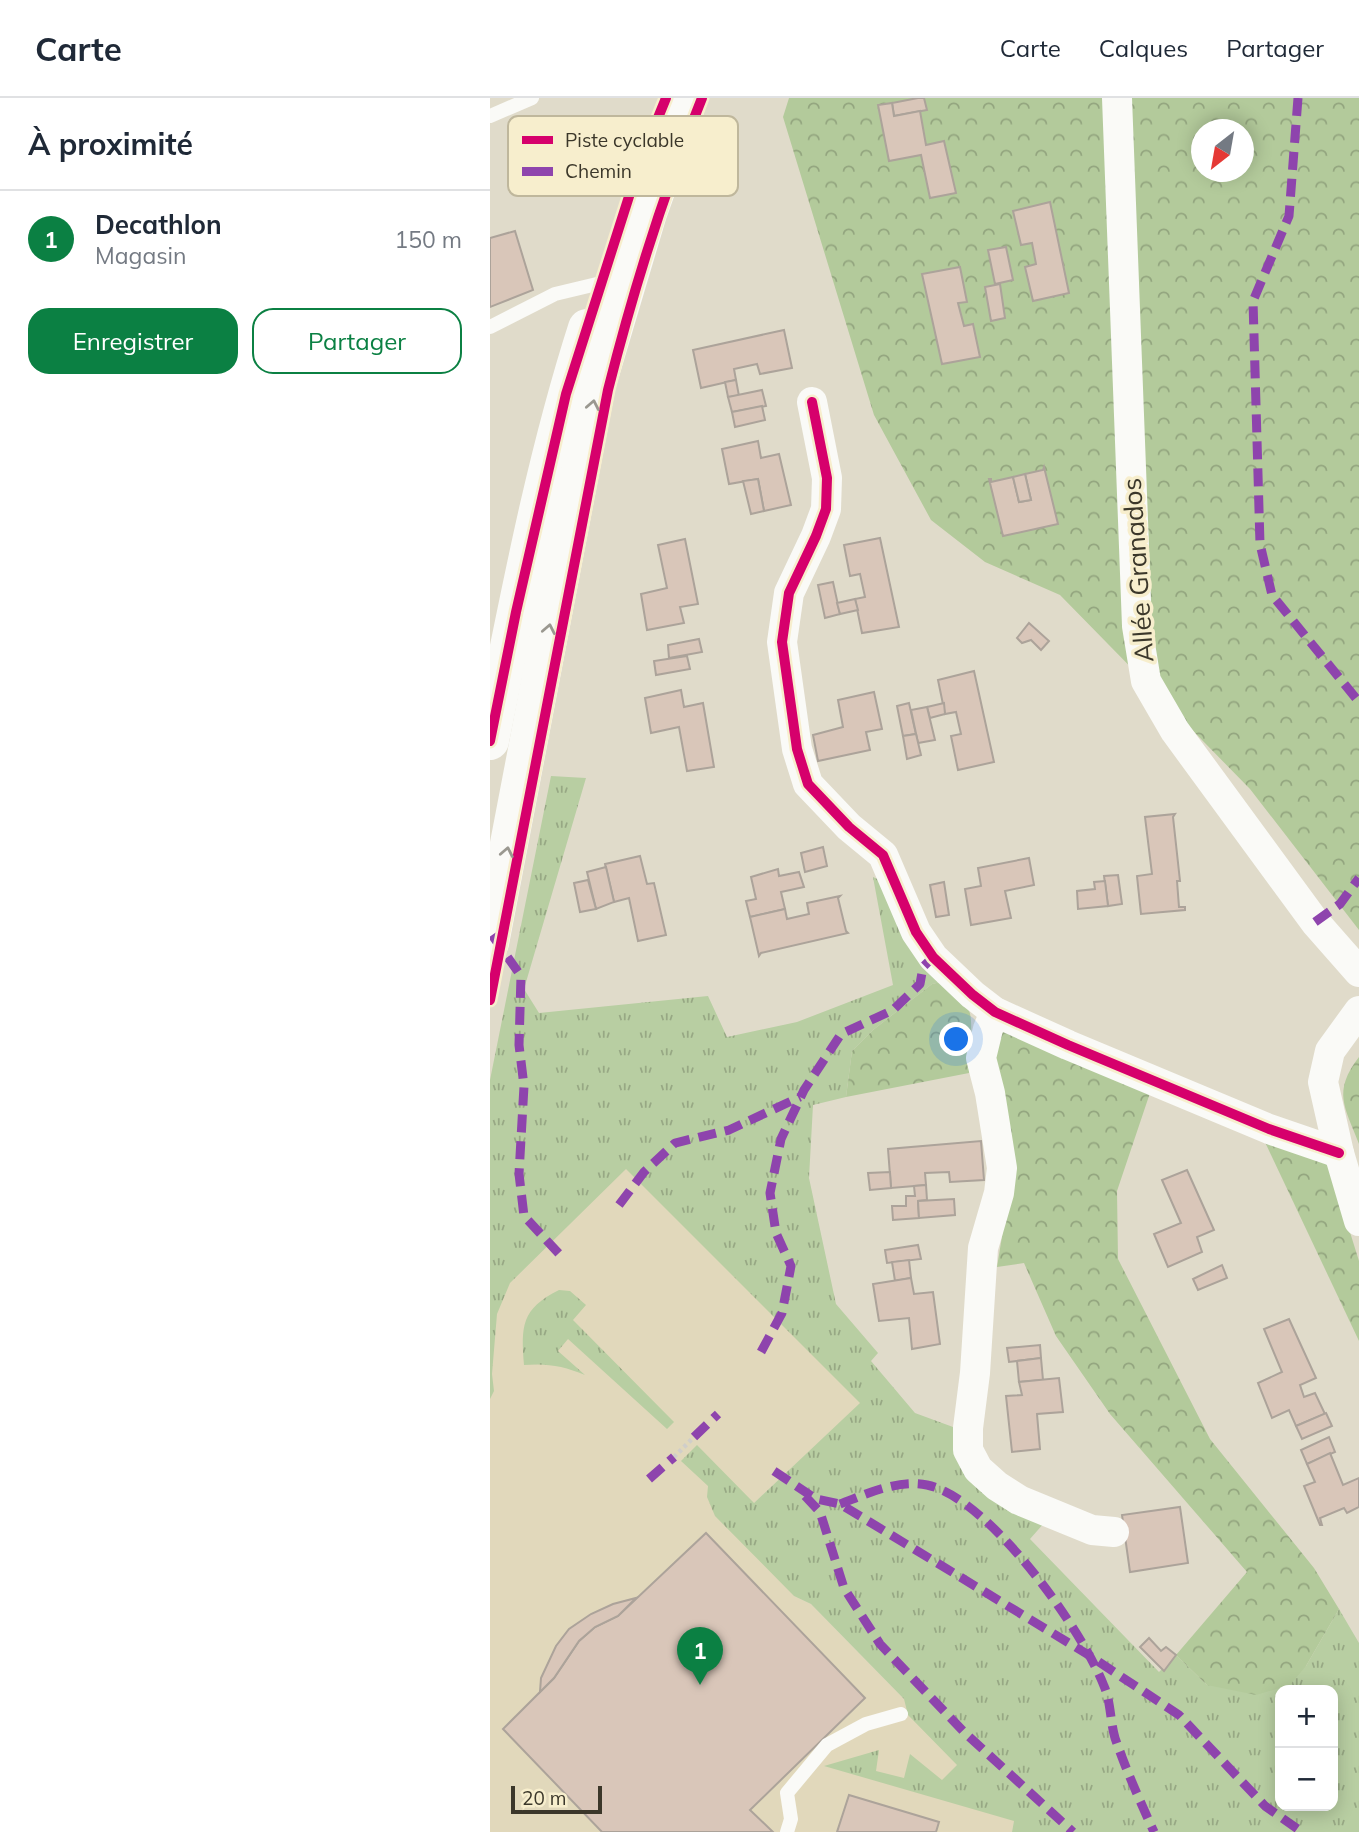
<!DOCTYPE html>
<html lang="fr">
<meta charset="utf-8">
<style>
:root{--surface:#fff;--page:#f6f6f7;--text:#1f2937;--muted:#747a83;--line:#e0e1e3;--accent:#0b8043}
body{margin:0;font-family:Mulish,sans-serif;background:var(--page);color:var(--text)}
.controls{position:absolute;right:21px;bottom:21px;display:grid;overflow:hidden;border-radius:14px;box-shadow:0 4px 18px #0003}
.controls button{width:63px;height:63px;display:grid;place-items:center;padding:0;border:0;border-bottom:2px solid var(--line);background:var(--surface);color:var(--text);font:35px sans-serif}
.compass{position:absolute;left:701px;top:21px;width:63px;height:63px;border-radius:50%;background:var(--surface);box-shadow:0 4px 18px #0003;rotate:211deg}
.scale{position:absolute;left:21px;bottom:18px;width:91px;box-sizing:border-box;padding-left:7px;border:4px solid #3b372a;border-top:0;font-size:19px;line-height:24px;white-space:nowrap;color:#3b372a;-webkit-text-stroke:5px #f7eecd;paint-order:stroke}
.you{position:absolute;left:467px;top:942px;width:24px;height:24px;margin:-18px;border:5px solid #fff;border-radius:50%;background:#1a73e8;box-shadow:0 0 0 10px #1a73e833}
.badge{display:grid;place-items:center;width:46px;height:46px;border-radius:50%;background:var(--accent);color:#fff;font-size:23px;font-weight:700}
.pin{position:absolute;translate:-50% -58px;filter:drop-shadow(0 2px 4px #0008)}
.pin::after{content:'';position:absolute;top:37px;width:24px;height:21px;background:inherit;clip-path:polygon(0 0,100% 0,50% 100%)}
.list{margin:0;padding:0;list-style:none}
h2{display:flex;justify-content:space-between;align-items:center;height:91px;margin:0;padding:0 28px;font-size:30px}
h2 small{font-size:23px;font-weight:400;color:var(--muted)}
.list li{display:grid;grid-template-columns:46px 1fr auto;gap:21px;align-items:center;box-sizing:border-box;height:98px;padding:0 28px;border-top:2px solid var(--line)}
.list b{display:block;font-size:26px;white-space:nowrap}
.list p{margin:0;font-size:23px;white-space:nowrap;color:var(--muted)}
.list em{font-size:23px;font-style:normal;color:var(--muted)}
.actions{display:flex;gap:14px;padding:21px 28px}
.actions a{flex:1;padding:16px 0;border:2px solid var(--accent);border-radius:21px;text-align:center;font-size:24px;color:var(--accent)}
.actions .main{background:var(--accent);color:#fff}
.map{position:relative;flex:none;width:869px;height:1734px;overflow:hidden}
header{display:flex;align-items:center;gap:42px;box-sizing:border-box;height:98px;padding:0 35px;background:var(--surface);border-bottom:2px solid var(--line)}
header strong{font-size:33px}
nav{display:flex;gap:38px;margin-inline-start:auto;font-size:24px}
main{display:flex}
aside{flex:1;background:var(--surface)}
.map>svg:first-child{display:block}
.built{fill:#e1d8bb}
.grass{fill:url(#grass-tufts);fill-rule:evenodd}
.forest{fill:url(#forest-crowns);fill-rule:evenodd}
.building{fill:#d9c6b9;stroke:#aca39a;stroke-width:2}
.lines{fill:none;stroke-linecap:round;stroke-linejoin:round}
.path{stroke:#d0ceca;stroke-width:4.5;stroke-dasharray:3.5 3.5;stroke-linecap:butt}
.lane{stroke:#fafaf7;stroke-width:14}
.street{stroke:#fafaf7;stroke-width:30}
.secondary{stroke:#fafaf7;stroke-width:38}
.quiet{stroke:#8e44ad;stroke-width:9;stroke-dasharray:18 9;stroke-linecap:butt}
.cycleway-casing{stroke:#f7eecd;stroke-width:15}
.cycleway{stroke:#d6006c;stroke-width:10}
.oneway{stroke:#9a9890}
.labels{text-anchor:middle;stroke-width:7;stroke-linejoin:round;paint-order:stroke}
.street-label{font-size:26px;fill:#3b372a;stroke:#f7eecd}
.key{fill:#f7eecd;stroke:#bfb79c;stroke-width:2}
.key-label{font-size:19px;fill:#3b372a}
</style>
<header>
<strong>Carte</strong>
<nav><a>Carte</a><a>Calques</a><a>Partager</a></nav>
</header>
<main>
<aside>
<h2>À proximité<small></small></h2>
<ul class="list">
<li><span class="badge">1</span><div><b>Decathlon</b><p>Magasin</p></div><em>150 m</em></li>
</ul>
<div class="actions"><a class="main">Enregistrer</a><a>Partager</a></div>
</aside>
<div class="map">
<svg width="869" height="1734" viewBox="0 0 869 1734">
<defs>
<pattern id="grass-tufts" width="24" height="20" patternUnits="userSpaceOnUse" patternTransform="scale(1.75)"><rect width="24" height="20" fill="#b8cea2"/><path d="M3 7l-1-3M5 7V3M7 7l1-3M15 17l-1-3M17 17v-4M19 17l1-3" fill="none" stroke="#97a884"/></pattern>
<pattern id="forest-crowns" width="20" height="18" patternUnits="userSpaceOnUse" patternTransform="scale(1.75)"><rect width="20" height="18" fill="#b3ca9b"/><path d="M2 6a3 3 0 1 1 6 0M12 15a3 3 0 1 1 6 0" fill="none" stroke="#93a57f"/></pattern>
</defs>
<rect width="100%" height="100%" fill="#e0dbca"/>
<!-- built -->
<path class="built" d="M136 1070 292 1215 371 1305 264 1405 304 1498 321 1506 414 1601 524 1723 522 1734H0V1209L20 1184Z"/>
<!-- grass -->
<g class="grass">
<path d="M61 678 96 680 34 891 49 915 218 898 237 939 307 924 403 887 383 779 390 782 451 884 442 886 383 932 362 953 356 999 323 1007 319 1080 346 1206 388 1255 381 1263 425 1315 463 1329 468 1358 555 1424 540 1441 669 1574 686 1557 717 1587 816 1568 849 1511 869 1545V1734H522L524 1723 334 1668 389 1652 386 1673 414 1680 420 1656 452 1682 467 1667 418 1617 414 1601 321 1506 304 1498 225 1418 217 1399 218 1388 191 1363 207 1347 264 1405 370 1305 136 1071 20 1185 7 1216 2 1276 4 1293 0 1301V982ZM790 1592H843V1708H790Z"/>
<path d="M69 1192 80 1193 96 1207 83 1222 184 1324 177 1331 78 1241 68 1253 95 1277C74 1268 57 1265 34 1267 31 1228 31 1211 69 1192Z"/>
</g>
<!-- forest -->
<g class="forest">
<path d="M299 0H869V832L760 691 570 497 495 464 441 422 384 317 293 19ZM712 32H754V74H712Z"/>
<path d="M451 884C460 893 473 902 479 913 484 922 479 961 479 975L356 999 362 953 383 932 442 886Z"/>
<path d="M512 930 661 992 627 1093 628 1161 720 1341 824 1470 849 1511 816 1568 800 1587 766 1597 717 1587 686 1557 757 1474 620 1316 566 1238 534 1165 507 1169 515 1120 499 941Z"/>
<path d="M869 959V1046C855 1009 842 994 869 959Z"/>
<path d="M774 1042 838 1064 869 1163V1243Z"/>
</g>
<!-- building -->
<g class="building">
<path d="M428 0H434L437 12 404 18 402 5Z"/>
<path d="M402 5 404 18 430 13 436 47 454 43 466 95 440 100 431 57 399 63 388 7Z"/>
<path d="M560 104 579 195 543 203 535 169 546 166 542 145 531 147 523 113Z"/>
<path d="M25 133 43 192 0 209V140Z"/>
<path d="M516 149 523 182 505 186 498 152Z"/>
<path d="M470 169 477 204 468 205 474 228 483 226 490 259 452 266 432 176Z"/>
<path d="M510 186 515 220 501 223 495 189Z"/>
<path d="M294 232 302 270 270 276 267 266 244 271 246 282 211 290 203 252Z"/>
<path d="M246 282 249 298 238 299 235 284Z"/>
<path d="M272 292 276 308 242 314 238 299Z"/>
<path d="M272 308 275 322 245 329 242 314Z"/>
<path d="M268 343 271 360 289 356 301 407 274 413 268 381 239 386 232 351Z"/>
<path d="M554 369 568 426 513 438 499 381H501V384L523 379 529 404 541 402 535 376 553 372Z"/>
<path d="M535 376 541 402 529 404 523 379Z"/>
<path d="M268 381 274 413 261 416 253 383Z"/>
<path d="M390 440 409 529 372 535 365 501 375 499 370 476 360 478 354 447Z"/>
<path d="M195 441 208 506 190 509 194 525 157 532 151 496 177 490 168 447Z"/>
<path d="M343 484 350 516 335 520 328 487Z"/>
<path d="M365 501 368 512 350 516 347 505Z"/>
<path d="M539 525 559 543 551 552 541 542 532 545 527 540Z"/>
<path d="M209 541 212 554 179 560 178 547Z"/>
<path d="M197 558 200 571 166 577 164 563Z"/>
<path d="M484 573 504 664 468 672 461 638 471 636 466 614 455 616 448 582Z"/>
<path d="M191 592 194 609 213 605 224 669 197 673 189 629 161 635 155 600Z"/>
<path d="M384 594 392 631 376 634 380 652 328 663 323 637 353 629 348 602Z"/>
<path d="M419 605 426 636 413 638 407 608Z"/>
<path d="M454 605 455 616 440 620 437 609Z"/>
<path d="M437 609 445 642 428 645 421 612Z"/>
<path d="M426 636 431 657 417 661 413 638Z"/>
<path d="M685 716 683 719 690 783H687L689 809H695V812L651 816 647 778 662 776 655 719Z"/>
<path d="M333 749 337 768 315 774 311 755Z"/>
<path d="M150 758 157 786 164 785 176 837 148 843 139 800 124 804 115 766Z"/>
<path d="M539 760 544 787 515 793 521 820 481 827 475 791 491 788 488 770Z"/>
<path d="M116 769 124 804 106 811 97 774Z"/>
<path d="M288 771 289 778 309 774 314 789 291 794 295 811 260 819 256 803 266 801 261 779Z"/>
<path d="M628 777 632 806 618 808 614 778Z"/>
<path d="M98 782 106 811 90 814 84 785Z"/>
<path d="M615 783 618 808 588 811 587 793 605 791 604 784Z"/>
<path d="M454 784 459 817 446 819 440 787Z"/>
<path d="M350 798 348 800 356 833 358 835 271 855 269 858 260 819 295 811 297 821 319 816 317 805Z"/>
<path d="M491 1043 494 1082 460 1084 459 1074 435 1075 436 1087 401 1090 398 1051Z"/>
<path d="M697 1072 724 1132 707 1139 712 1154 678 1169 664 1136 691 1125 672 1082Z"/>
<path d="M400 1074 401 1090 380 1092 378 1075Z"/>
<path d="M436 1087 437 1102 428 1103 429 1120 403 1122 402 1108H416V1098H425L424 1088Z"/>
<path d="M464 1101 465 1117 429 1120 428 1103Z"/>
<path d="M428 1147 431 1161 397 1165 395 1152Z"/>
<path d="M419 1162 421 1180 405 1183 402 1164Z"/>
<path d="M732 1167 737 1180 708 1192 703 1181Z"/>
<path d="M421 1180 424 1196 443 1194 450 1246 422 1251 419 1220 389 1223 383 1186Z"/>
<path d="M799 1221 826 1280 810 1287 814 1299 825 1295 835 1316 806 1328 799 1312 782 1320 768 1285 792 1274 774 1231Z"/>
<path d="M550 1247 551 1260 519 1264 517 1250Z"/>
<path d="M551 1260 553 1282 529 1284 527 1263Z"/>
<path d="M569 1280 573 1314 547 1316 550 1351 522 1354 516 1298 532 1297 529 1284Z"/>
<path d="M836 1315 842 1328 812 1341 806 1328Z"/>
<path d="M839 1339 845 1354 817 1366 811 1352Z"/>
<path d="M840 1355 853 1387 869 1380V1409L857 1415 854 1410 830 1420 832 1427H830L814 1388 825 1384 817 1366Z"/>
<path d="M690 1409 698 1465 640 1474 632 1417Z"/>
<path d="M216 1435 375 1600 260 1712 283 1734H112L13 1631 64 1580 89 1543 105 1529 128 1518Z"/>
<path d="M146 1500 128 1518 105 1529 89 1543 64 1580 50 1594 51 1580 66 1548 79 1531 101 1516 123 1506Z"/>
<path d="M659 1540 671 1553 676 1549 686 1557 674 1573 650 1549Z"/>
<path d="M359 1697 449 1724 446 1734H347Z"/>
</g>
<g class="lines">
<!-- path -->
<path class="path" d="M184 1359 204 1339"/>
<!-- lane -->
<g class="lane">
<path d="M0 18 42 0"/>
<path d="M0 229 65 196 111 185"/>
<path d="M297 1734 301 1721 297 1695 337 1647 376 1626 411 1616"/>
</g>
<!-- street -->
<g class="street">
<path d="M627 0 647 528 656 583 685 633 825 824 869 874"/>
<path d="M322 304 337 380 336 411 326 438 299 495 292 544 307 651 318 686 359 729 393 757 426 834 443 859 483 897 505 914 578 947 779 1031 849 1055"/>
<path d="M869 913 840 953 833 984 849 1055 869 1123"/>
<path d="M505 914 498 931 491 960 500 995 512 1070 509 1095 493 1150 485 1275 478 1330V1352L488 1371 507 1388 529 1402 602 1432 624 1434"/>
</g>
<!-- secondary -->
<g class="secondary">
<path d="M0 643C28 505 54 364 97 230"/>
<path d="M0 845 107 286 158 115 199 0"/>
</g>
<!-- quiet -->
<g class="quiet">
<path d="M808 0 799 118 763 203 770 446 782 497 869 604"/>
<path d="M825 824 850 806 869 780"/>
<path d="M2 837 31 878 29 947 34 988 29 1076 34 1118 73 1160"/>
<path d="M129 1107 154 1074 185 1045 239 1032 310 999"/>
<path d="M271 1254 292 1215 301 1168 286 1135 280 1095 291 1041 314 992 351 936 403 912 430 886 433 869 443 859"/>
<path d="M204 1339 228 1316"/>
<path d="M284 1373 326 1401 350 1406 597 1556 689 1617 775 1708 812 1734"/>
<path d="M159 1381 184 1359"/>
<path d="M315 1398 330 1414 354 1490 390 1546 474 1634 583 1734"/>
<path d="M350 1406C377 1396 407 1381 437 1387 499 1400 592 1531 614 1588 621 1604 620 1623 625 1640 636 1672 650 1703 664 1734"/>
</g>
<defs>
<g id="cycleway">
<path d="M322 304 337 380 336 411 326 438 299 495 292 544 307 651 318 686 359 729 393 757 426 834 443 859 483 897 505 914 578 947 779 1031 849 1055"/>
<path d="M0 643 26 514 76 296 150 64 176 0"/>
<path d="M0 902 118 292C143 193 173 96 212 0"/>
</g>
</defs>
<!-- cycleway casing -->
<use href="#cycleway" class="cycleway-casing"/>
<!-- cycleway -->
<use href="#cycleway" class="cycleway"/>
</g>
<!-- one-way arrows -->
<defs><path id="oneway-chevron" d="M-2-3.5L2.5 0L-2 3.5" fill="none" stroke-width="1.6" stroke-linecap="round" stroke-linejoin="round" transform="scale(1.75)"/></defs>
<g class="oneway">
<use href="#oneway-chevron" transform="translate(103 307) rotate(-79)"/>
<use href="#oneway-chevron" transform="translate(59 531) rotate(-79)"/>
<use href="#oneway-chevron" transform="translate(17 754) rotate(-79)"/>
</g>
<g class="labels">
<!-- street labels -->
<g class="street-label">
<text transform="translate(648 472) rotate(-94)" y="9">Allée Granados</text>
</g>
</g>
<!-- legend -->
<rect x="18" y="18" width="230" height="80" rx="10" class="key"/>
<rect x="32" y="38" width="31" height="8" fill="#d6006c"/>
<rect x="32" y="69" width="31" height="9" fill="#8e44ad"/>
<g class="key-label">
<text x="75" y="49">Piste cyclable</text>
<text x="75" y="80">Chemin</text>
</g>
</svg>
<div class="controls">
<button>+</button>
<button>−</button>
</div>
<svg class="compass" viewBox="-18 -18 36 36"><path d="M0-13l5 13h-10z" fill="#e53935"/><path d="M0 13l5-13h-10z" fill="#747a83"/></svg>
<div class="scale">20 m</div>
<div class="you"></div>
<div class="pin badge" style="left:210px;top:1587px">1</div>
</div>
</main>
